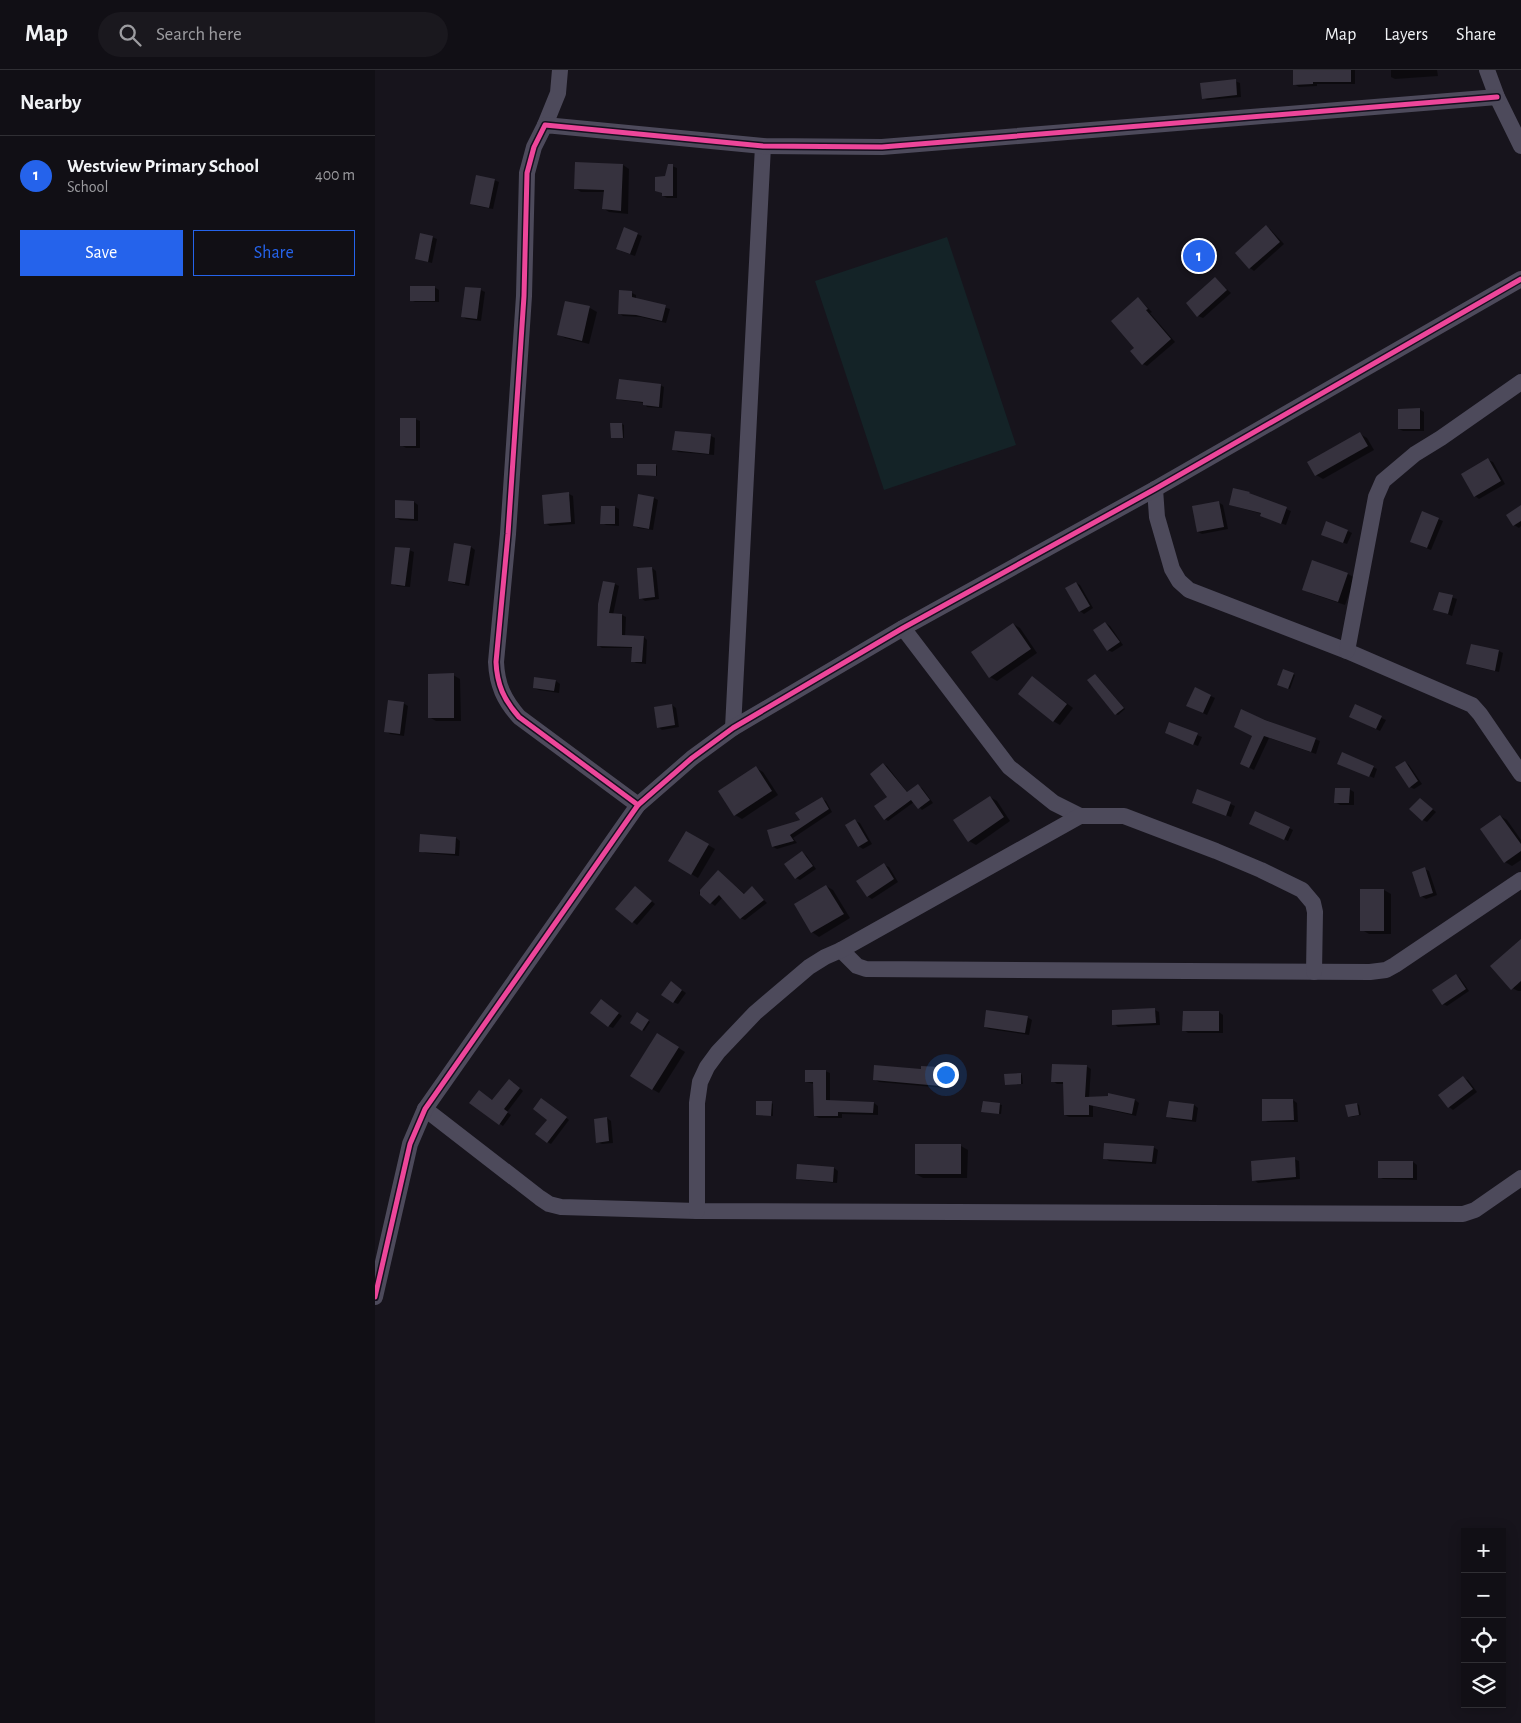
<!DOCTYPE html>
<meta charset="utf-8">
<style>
:root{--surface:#110f15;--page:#1a181e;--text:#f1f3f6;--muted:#9c9ca0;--line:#302f34;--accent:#2563eb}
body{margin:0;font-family:"Alegreya Sans",sans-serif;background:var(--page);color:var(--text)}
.controls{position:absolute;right:15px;bottom:15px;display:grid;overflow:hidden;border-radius:0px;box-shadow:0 2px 12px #0003}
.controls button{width:45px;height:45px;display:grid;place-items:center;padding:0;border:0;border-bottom:1px solid var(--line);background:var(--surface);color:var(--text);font:25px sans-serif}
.you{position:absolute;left:570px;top:1004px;width:18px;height:18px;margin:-12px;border:4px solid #fff;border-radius:50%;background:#1a73e8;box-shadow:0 0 0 8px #1a73e833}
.badge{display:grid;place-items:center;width:32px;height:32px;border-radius:50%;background:var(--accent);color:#fff;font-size:16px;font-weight:700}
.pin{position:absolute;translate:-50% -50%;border:2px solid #fff;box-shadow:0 1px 5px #0006}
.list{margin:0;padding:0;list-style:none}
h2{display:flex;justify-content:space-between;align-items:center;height:65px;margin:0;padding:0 20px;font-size:21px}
h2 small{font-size:16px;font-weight:400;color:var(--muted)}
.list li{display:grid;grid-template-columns:32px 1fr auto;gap:15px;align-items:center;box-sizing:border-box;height:80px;padding:0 20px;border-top:1px solid var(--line)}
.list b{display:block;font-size:19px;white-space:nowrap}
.list p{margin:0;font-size:16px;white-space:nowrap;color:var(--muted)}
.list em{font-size:16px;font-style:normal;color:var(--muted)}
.actions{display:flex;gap:10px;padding:15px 20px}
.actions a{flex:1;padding:11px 0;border:1px solid var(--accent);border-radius:0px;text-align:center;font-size:18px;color:var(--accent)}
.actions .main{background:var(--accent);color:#fff}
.icon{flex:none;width:28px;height:28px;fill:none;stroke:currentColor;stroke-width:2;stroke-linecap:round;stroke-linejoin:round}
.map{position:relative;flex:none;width:1146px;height:1653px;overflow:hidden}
header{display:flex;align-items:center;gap:30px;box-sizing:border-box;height:70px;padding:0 25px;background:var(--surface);border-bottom:1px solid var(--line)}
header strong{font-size:24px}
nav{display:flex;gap:28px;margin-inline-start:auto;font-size:18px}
.search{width:350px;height:45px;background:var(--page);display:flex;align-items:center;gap:12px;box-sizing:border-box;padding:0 18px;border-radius:28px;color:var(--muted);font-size:19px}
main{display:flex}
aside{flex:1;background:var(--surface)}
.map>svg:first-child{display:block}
.green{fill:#142327}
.shadow{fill:#0007}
.building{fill:#36323e}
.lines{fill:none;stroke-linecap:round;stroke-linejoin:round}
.street{stroke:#4d4a5b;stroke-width:16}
.cycleway-casing{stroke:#16101f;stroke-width:8}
.cycleway{stroke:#ed469a;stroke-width:5}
</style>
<header>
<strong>Map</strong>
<div class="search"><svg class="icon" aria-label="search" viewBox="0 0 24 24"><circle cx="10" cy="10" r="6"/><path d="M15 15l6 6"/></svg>Search here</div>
<nav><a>Map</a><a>Layers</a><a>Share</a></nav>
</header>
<main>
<aside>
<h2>Nearby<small></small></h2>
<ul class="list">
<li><span class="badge">1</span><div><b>Westview Primary School</b><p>School</p></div><em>400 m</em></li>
</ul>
<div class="actions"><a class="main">Save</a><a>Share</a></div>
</aside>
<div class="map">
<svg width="1146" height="1653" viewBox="0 0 1146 1653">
<rect width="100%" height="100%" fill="#17141c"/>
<!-- green -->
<path class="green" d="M572 167 641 375 509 420 440 211Z"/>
<!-- shadow -->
<g class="shadow">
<path d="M919 0H980V14H942V16L924 17 919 14Z"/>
<path d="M1016 0H1062L1063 6 1020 9 1016 7Z"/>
<path d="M860 11 865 13 866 27 832 30 828 28Z"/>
<path d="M248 95 254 99 253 144 234 142 228 138 230 122H206L200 118Z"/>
<path d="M297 96 302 98V128H292L288 126V124L281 120 291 108Z"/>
<path d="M119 110 124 112 118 139 101 136 96 133Z"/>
<path d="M891 157 895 159 909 174 879 201 875 198 862 183Z"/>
<path d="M250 159 267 166 260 186 246 181Z"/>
<path d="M57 167 62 169 57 193 41 189Z"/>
<path d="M840 208 856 223 828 248 823 246Z"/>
<path d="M59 217 64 220V232H40L36 230Z"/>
<path d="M106 220 110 222 106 251 91 249 87 246Z"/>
<path d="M257 223 261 225V229L295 239 291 253 266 247 248 246 244 243Z"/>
<path d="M763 228 777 242 775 243 800 272 772 296 768 294 761 278Z"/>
<path d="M191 232 215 238 222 242 214 274 190 268 183 264Z"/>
<path d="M285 315 289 317 287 338 272 337 269 333 246 330 243 328Z"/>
<path d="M1044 339 1049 342V361H1028L1024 359Z"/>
<path d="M40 349 45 351V378H31L26 375Z"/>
<path d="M247 354 249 355V368H237Z"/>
<path d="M301 362 336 366 340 368 339 385 303 382 299 379Z"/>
<path d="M985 364 992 368 999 380 948 409 941 405Z"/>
<path d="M1113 390 1118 392 1130 414 1104 429 1100 426Z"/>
<path d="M281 395 282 396V406L263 405Z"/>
<path d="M859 419 874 423 878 426 916 441 911 455 891 448 887 444 855 435Z"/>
<path d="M194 424 198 426 200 454 175 456 170 453Z"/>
<path d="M264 426 279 428 283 430 278 460 263 458 259 455Z"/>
<path d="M22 432H39L43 435V451L25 450 21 448Z"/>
<path d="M843 432 848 435 853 459 827 464 823 462Z"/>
<path d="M240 437 244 439V456L231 455 227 453Z"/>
<path d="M1146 437V456L1144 458 1139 455Z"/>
<path d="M1063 449 1068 451 1056 480 1041 474Z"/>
<path d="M973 461 977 463 972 474 952 467Z"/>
<path d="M80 475 96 477 100 480 94 516 79 513 74 511Z"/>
<path d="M34 480 39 482 35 517 22 516 17 513Z"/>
<path d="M938 492 973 504 980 508 970 535 935 523 929 519Z"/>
<path d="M277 498 281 501 284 529 270 531 266 528Z"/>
<path d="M701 513 705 515 718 538 709 544 705 541Z"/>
<path d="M240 514 244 516 238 545H247L251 547 250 567H269L272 570 271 594 261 593 258 591V578H227L223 575Z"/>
<path d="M1064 523 1082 529 1077 546 1060 539Z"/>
<path d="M730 553 735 556 748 575 737 582 733 580Z"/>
<path d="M638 554 645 558 662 583 622 611 615 607Z"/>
<path d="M1124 581 1128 583 1124 602 1097 596 1093 594Z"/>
<path d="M918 604 920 605 915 619 906 616Z"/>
<path d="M78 605 85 609 86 651H61L54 647Z"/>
<path d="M722 606 750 639 743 645 741 644Z"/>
<path d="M181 611 185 614 184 623 164 620 159 618Z"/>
<path d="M664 612 698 638 685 655 678 651Z"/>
<path d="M820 619 840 628 832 645 817 638Z"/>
<path d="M28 633 33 636 29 666 15 664 11 661Z"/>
<path d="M297 635 301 638 304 657 287 660 283 657Z"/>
<path d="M981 636 1011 650 1005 661 980 649Z"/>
<path d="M867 641 945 671 941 684 894 668 879 700 871 696 879 666Z"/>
<path d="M795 665H822L827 667 823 676Z"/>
<path d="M1030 692 1034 695 1047 714 1039 719 1035 717Z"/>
<path d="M508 694 512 696 533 723 543 716 547 718 558 733 547 740 539 732 513 751 510 749 513 727Z"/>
<path d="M968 695 998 697 1002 699 999 708Z"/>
<path d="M381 698 388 702 403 725 367 749 360 745Z"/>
<path d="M974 719 979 722V735H965L960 732Z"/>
<path d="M822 720 860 736 856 747 822 735Z"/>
<path d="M615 727 622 731 635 751 601 775 594 771Z"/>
<path d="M447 729 451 731 457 742 418 768 422 773 402 779 398 777 427 751Z"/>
<path d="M1045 729 1061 742 1052 752 1048 750Z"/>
<path d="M1125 746 1132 750 1146 770V790L1137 796 1130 792Z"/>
<path d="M480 751 485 753 497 774 488 779 483 776Z"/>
<path d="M880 756 914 758 918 760 913 771Z"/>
<path d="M312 763 340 779 323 808 295 791Z"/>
<path d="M81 768 85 771 84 786 50 783 46 781Z"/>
<path d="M427 783 431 785 441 799 425 810 421 808Z"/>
<path d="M509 795 514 797 523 812 497 829 492 826Z"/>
<path d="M1050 799 1054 801 1062 825 1051 829 1046 826Z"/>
<path d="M343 802 370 824 377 818 392 833 370 850 365 848 347 828 340 836 336 833 324 823Z"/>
<path d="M451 816 458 820 475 848 444 867 437 862 422 837Z"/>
<path d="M264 820 280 834 262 855 258 852Z"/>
<path d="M987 820H1009L1016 824V864H994L987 860Z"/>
<path d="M1146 871V921H1143L1135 917Z"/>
<path d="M1081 905 1085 908 1094 921 1072 936 1068 934Z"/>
<path d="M301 916 311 923 303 934 298 932Z"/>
<path d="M230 933 247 946 238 958 233 956Z"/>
<path d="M780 940 784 942 785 955 743 957 739 954Z"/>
<path d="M844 942 848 945V963H813L809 960V943Z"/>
<path d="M263 944 275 952 269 961 257 952Z"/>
<path d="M652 947 657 950 654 965 614 959 610 957Z"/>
<path d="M283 965 310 982 284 1023 277 1019Z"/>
<path d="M711 996 716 999 714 1028 760 1030 764 1033 761 1046 718 1036V1047H694L690 1045 689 1014H682L678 1011Z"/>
<path d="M547 997 566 998 570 1001 569 1018 504 1012 499 1009 547 1001Z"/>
<path d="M450 1001 455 1003V1032L499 1033 503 1036V1045L467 1044V1048H444L440 1046 439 1014 431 1012Z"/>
<path d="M646 1004 647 1005 648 1014H631Z"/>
<path d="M1088 1008 1093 1010 1102 1022 1078 1040 1074 1037 1065 1026Z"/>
<path d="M138 1012 148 1021 132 1042 136 1045 128 1056 125 1054 118 1032Z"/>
<path d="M918 1030 922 1033 923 1052H893L888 1050Z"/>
<path d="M170 1032 194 1050 176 1074 172 1072 174 1050Z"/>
<path d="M609 1032 627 1035 626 1044 608 1041Z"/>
<path d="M397 1033 398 1034V1046L384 1045Z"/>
<path d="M982 1034 984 1035 986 1045 976 1047 974 1046Z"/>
<path d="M819 1035 823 1038 821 1052 797 1049 793 1046Z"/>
<path d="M232 1048 236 1051 238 1073 227 1074 222 1072Z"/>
<path d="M586 1076 593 1080 592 1108H548L541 1104Z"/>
<path d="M778 1077 783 1080 781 1094 734 1091 730 1088Z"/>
<path d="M919 1089 924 1091 925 1109 883 1113 879 1110Z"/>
<path d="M1038 1092 1042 1095V1110L1008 1109 1004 1107Z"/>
<path d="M459 1098 463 1101 462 1113 426 1110 422 1108Z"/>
</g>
<!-- building -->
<g class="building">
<path d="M918 0H976V12H938V14L918 15Z"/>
<path d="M861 9 862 25 827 29 825 13Z"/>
<path d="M200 92 248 94 246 141 227 139 229 120 199 119Z"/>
<path d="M293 94H298V126H287V123L280 121V107L290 106Z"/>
<path d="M101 105 120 109 114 138 95 134Z"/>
<path d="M891 155 905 172 874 199 860 183Z"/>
<path d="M249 157 263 163 255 184 241 179Z"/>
<path d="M45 163 58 166 53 192 40 189Z"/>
<path d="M840 207 852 220 822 247 811 233Z"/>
<rect x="35" y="216" width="25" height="15"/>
<path d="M90 217 106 218 102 249 86 247Z"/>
<path d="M244 220 257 221V227L291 235 287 251 261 245 243 244Z"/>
<path d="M763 227 773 239 771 240 796 269 767 295 755 281 759 278 736 251Z"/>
<path d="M190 231 215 236 207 271 182 265Z"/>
<path d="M244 309 286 314 284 337 268 335V332L241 329Z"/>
<path d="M1045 338V359H1023V339Z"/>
<rect x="25" y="348" width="16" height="28"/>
<path d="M235 353H247L248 368H236Z"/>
<path d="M300 361 336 364 334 384 297 380Z"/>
<path d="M985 362 993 376 940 406 932 392Z"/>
<path d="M1113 388 1126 411 1099 427 1086 404Z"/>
<path d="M262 394H281V406L262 405Z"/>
<path d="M858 418 875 422 874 423 912 437 906 454 885 446 886 443 854 435Z"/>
<path d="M194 422 196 452 169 454 167 425Z"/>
<path d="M263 424 279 427 274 459 258 456Z"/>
<path d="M20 430 39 431V449L20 448Z"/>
<path d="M844 431 849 457 822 462 817 436Z"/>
<path d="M1146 435V451L1138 456 1131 445Z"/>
<path d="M226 436H240V454H225Z"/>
<path d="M1047 441 1064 448 1052 478 1035 472Z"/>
<path d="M951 451 973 460 968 473 946 465Z"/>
<path d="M79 473 96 476 90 514 73 511Z"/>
<path d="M20 477 35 478 30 516 16 514Z"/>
<path d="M937 490 973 503 963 532 927 520Z"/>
<path d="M277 497 280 527 264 529 262 498Z"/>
<path d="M228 511 240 513 234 543 247 544V565L269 566 267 592H256L257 577 222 576 223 534Z"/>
<path d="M701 512 715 536 704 542 690 518Z"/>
<path d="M1064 522 1078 525 1073 544 1058 540Z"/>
<path d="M730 552 745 572 732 581 718 560Z"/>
<path d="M638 553 656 579 614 608 596 582Z"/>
<path d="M1096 574 1124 580 1120 601 1091 594Z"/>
<path d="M908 599 919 603 913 619 902 615Z"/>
<path d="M79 603V648H53V604Z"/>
<path d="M720 604 749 638 740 645 712 610Z"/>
<path d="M657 606 692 634 678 652 643 624Z"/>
<path d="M159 607 181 610 179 621 158 618Z"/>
<path d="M820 617 836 625 828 643 811 636Z"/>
<path d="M13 630 29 632 25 664 9 662Z"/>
<path d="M297 634 300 655 282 658 279 637Z"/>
<path d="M980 634 1007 646 1001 659 974 647Z"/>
<path d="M866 639 890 650 941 668 936 682 889 666 874 698 865 694 877 666 859 657Z"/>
<path d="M794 652 823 663 818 675 790 663Z"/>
<path d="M967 682 999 696 994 707 962 694Z"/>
<path d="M1030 691 1043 711 1034 718 1020 697Z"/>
<path d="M508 693 532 722 543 714 555 730 543 739 536 730 509 750 499 736 512 727 495 704Z"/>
<path d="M381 696 397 721 359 746 343 721Z"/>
<path d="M960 718H975L974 733H959Z"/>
<path d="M822 719 856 732 851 746 817 733Z"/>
<path d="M615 726 629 747 593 772 578 750Z"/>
<path d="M447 727 454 739 415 765 419 771 397 777 392 760 425 750 420 743Z"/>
<path d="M1045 728 1058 739 1047 751 1034 739Z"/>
<path d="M880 741 915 757 909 770 874 754Z"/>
<path d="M1125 745 1146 774V781L1129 793 1105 759Z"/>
<path d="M480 749 493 771 483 777 470 755Z"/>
<path d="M311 761 334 774 316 805 293 791Z"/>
<path d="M45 764 81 767 80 784 44 782Z"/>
<path d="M427 781 438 796 420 809 409 794Z"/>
<path d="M509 793 519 809 492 827 481 811Z"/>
<path d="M1050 797 1058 823 1045 827 1037 802Z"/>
<path d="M343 800 369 824 377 816 389 830 365 849 344 825 335 834 325 825V820Z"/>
<path d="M451 815 469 844 436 863 419 834Z"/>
<path d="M260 816 277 831 257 853 240 839Z"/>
<rect x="985" y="819" width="24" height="42"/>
<path d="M1146 869V911L1136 920 1115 896Z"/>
<path d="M1081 904 1091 919 1067 935 1057 920Z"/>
<path d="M296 911 307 920 298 933 286 925Z"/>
<path d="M226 929 244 943 233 957 215 943Z"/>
<path d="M780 938 781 953 737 955V940Z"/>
<path d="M611 940 653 946 650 963 609 957Z"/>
<path d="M808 941H844V961H807Z"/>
<path d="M262 942 274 950 267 961 255 953Z"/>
<path d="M282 963 304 977 277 1020 255 1006Z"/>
<path d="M677 994 712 995 710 1027 733 1026V1023L760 1029 757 1044 714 1035V1045H689L688 1012H676Z"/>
<path d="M499 995 546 999V996L566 997 565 1016 498 1010Z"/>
<path d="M430 1000H451V1030L499 1032 498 1043 463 1042V1046H439L438 1012H430Z"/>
<path d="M646 1003V1014L630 1015 629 1004Z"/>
<path d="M1088 1006 1098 1019 1073 1038 1063 1025Z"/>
<path d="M134 1009 145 1018 129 1039 133 1042 124 1055 94 1033 104 1020 117 1030Z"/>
<path d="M166 1028 192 1047 172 1073 160 1064 172 1050 158 1039Z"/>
<path d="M887 1029H918L919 1050 887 1051Z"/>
<path d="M381 1031H397L396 1046 381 1045Z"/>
<path d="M608 1031 625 1033 624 1044 606 1042Z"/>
<path d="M794 1031 819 1034 817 1050 791 1047Z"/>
<path d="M982 1033 984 1045 973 1047 970 1035Z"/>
<path d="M232 1047 234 1071 221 1073 219 1049Z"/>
<path d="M729 1073 779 1076 777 1092 728 1089Z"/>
<rect x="540" y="1074" width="46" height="30"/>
<path d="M920 1087 921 1107 877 1111 876 1091Z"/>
<rect x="1003" y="1091" width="35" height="17"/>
<path d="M422 1094 459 1097 458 1112 421 1109Z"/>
</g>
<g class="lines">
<!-- street -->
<g class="street">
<path d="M1112 0 1122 27 1146 76"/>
<path d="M170 55 183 23 185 0"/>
<path d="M780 419 782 447 797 499 804 511 814 520 972 581 1097 635 1105 644 1146 704"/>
<path d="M528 558 634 697 679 733 705 746"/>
<path d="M972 581 1001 427 1008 411 1040 384 1066 368 1146 312"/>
<path d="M358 658 388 76"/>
<path d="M263 735 144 647C129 630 122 615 121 592L133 464 149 226 152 103 159 77 170 55 388 76 507 77 1122 27"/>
<path d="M466 880 482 896 491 899 995 902 1011 900 1020 895 1146 810"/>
<path d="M50 1039 165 1128 174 1134 186 1137 322 1141 1088 1144 1100 1140 1146 1108"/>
<path d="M322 1141V1033L325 1012 332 997 343 982 380 943 434 897 450 887 466 880 705 746H749L841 781 886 800 927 820 938 833 940 842 939 902"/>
<path d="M0 1227 35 1074 50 1039 263 735 317 688 358 658 528 558 780 419 1146 209"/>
</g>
<defs>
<g id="cycleway">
<path d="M263 735 144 647C129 630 122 615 121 592L133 464 149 226 152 103 159 77 170 55 388 76 507 77 1122 27"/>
<path d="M0 1227 35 1074 50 1039 263 735 317 688 358 658 528 558 780 419 1146 209"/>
</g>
</defs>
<!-- cycleway casing -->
<use href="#cycleway" class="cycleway-casing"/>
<!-- cycleway -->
<use href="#cycleway" class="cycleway"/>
</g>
</svg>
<div class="controls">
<button>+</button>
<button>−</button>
<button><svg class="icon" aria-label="locate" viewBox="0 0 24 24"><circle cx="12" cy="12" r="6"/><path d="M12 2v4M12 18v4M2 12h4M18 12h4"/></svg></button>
<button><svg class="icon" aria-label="layers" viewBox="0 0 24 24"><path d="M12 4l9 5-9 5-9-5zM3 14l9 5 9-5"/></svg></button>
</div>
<div class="you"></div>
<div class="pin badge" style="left:824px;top:186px">1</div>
</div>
</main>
